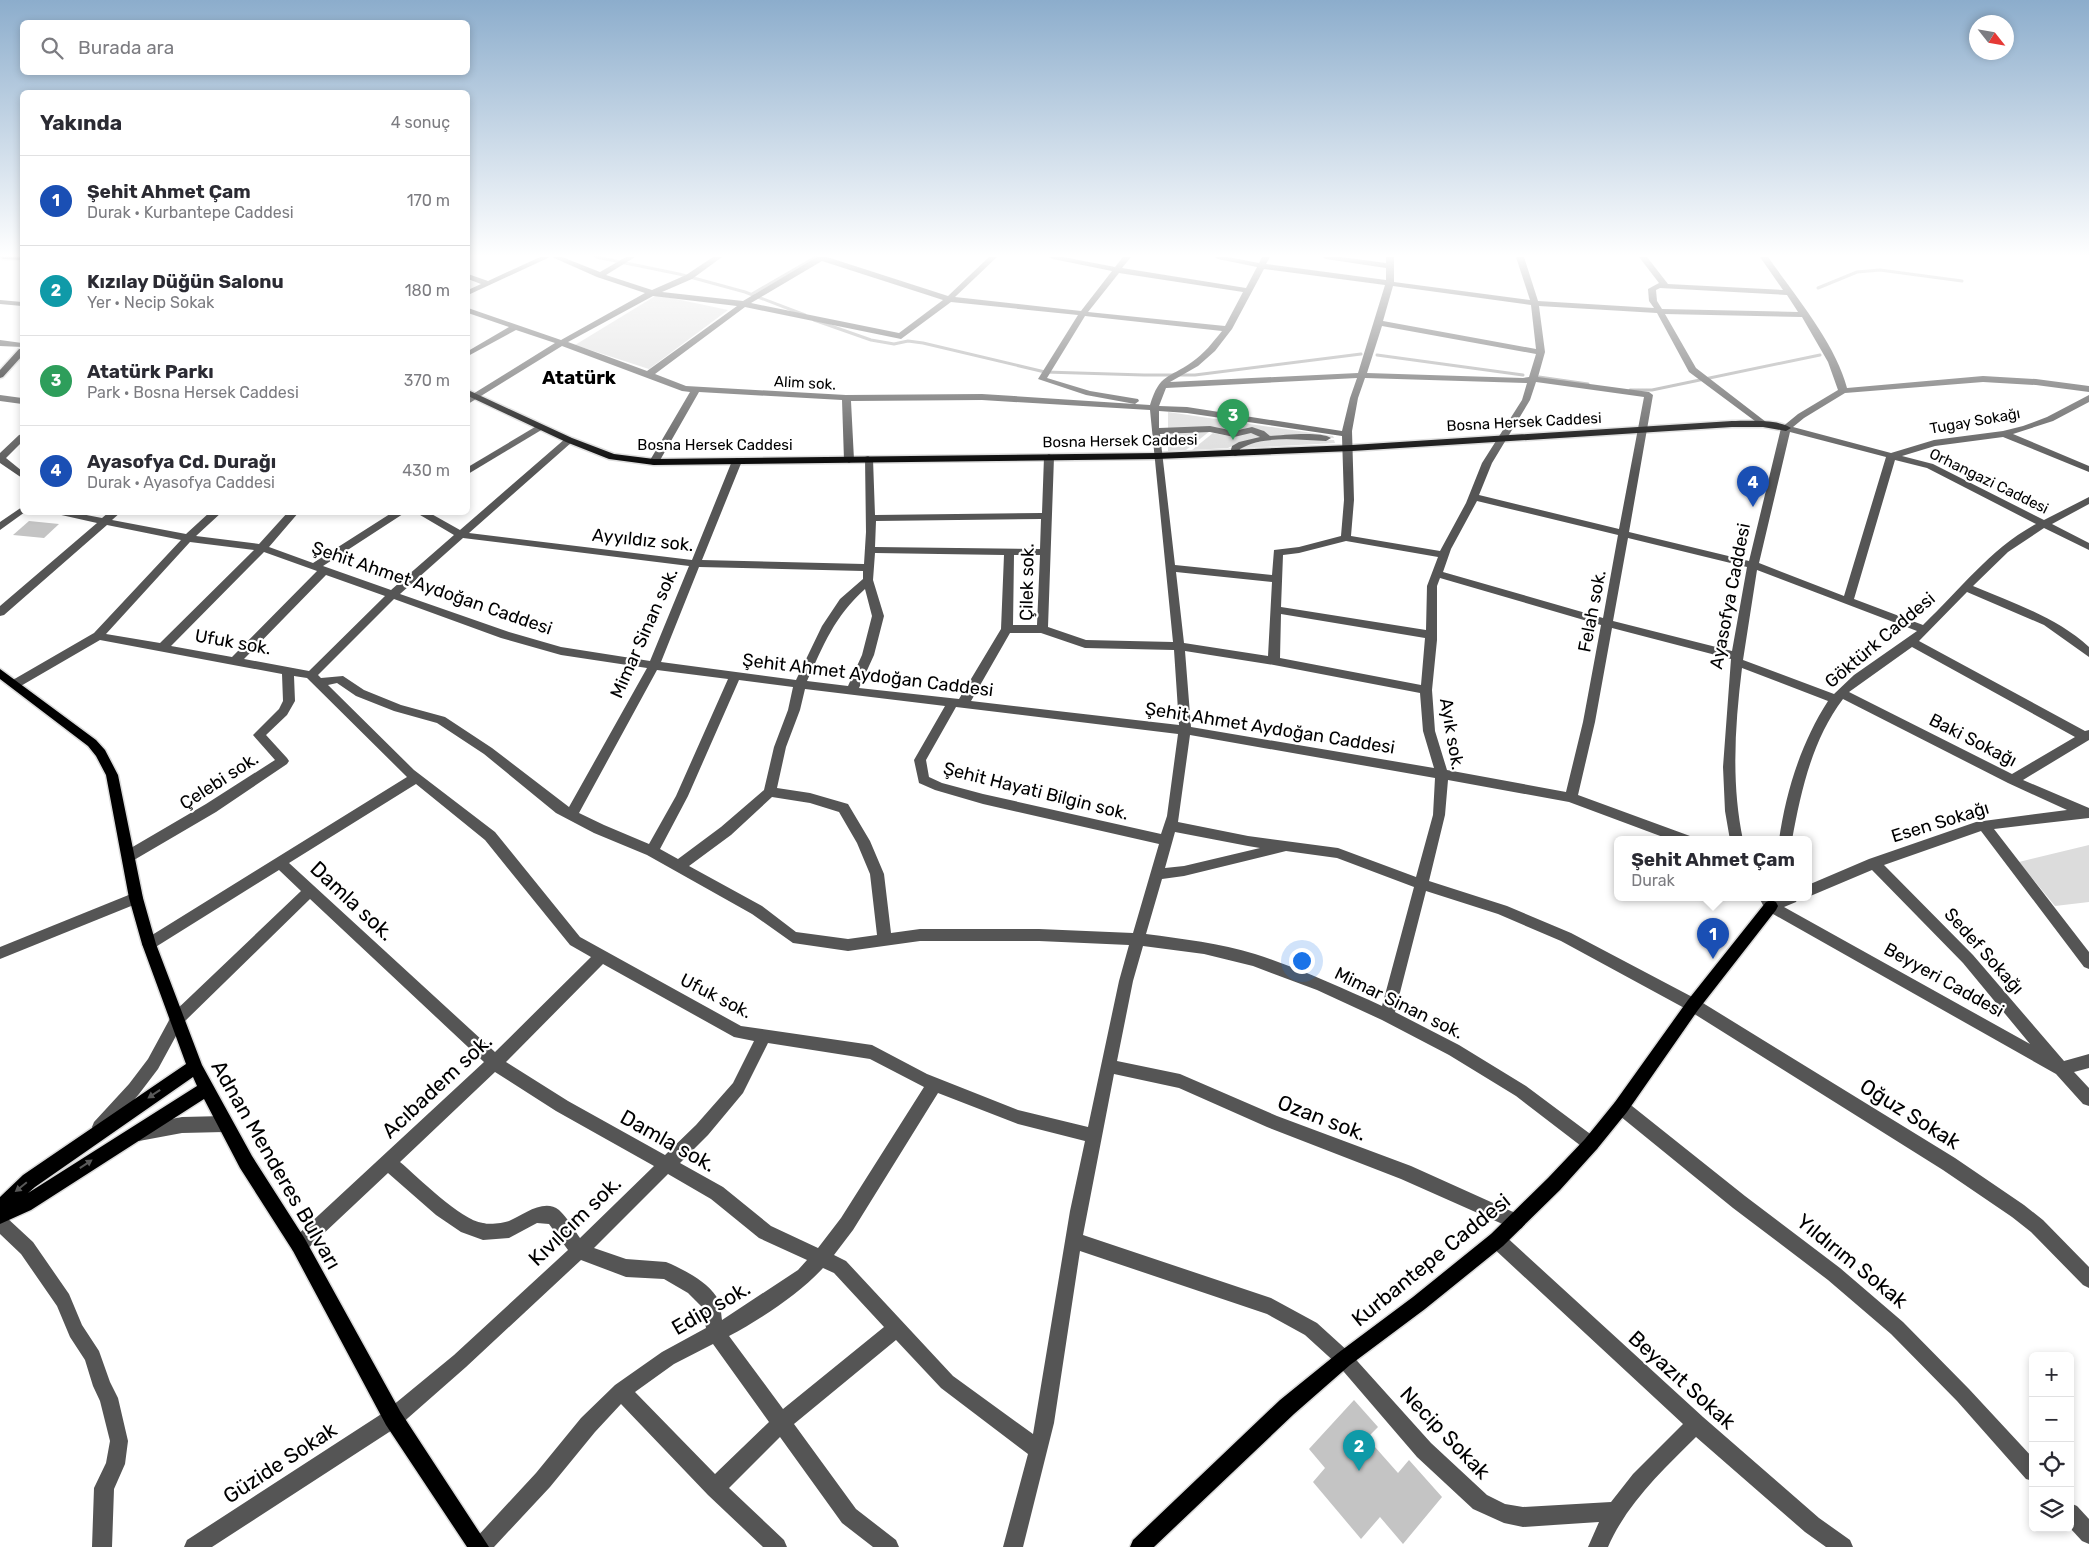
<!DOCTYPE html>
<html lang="tr">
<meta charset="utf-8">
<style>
:root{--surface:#fff;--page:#f2f2f3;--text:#2b2b33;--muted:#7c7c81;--line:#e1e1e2;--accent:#000}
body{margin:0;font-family:Rubik,sans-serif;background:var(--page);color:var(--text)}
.controls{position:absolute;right:15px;bottom:15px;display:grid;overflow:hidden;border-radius:8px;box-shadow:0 2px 8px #0003}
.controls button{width:45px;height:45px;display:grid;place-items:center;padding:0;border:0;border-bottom:1px solid var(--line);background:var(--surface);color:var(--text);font:25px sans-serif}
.compass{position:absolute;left:1969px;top:15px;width:45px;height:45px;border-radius:50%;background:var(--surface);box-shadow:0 2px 8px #0003;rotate:121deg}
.you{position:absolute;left:1301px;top:960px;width:18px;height:18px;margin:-12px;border:4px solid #fff;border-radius:50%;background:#1a73e8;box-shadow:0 0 0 8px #1a73e833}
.badge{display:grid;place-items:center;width:32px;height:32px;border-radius:50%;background:var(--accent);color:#fff;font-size:16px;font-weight:700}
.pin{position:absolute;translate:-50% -41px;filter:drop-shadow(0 1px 2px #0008)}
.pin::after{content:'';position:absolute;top:26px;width:18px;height:15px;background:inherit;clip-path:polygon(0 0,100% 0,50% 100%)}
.popup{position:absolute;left:1614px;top:836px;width:198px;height:65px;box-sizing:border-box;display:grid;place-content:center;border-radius:8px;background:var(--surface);filter:drop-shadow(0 1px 4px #0005);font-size:16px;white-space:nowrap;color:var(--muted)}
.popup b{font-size:19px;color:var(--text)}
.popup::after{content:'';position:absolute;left:50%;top:100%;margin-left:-10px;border:10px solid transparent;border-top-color:var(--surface)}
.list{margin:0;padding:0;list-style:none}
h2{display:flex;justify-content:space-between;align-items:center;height:65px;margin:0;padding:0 20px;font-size:21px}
h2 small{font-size:16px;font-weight:400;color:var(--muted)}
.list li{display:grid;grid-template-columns:32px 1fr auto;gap:15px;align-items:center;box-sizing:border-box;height:90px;padding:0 20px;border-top:1px solid var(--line)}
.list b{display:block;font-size:19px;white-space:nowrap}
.list p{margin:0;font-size:16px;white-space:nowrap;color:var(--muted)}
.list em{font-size:16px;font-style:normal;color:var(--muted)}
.icon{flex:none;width:28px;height:28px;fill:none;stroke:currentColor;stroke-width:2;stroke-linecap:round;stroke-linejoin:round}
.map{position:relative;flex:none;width:2089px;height:1547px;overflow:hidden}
.search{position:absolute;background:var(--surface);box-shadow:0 2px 8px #0003;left:20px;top:20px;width:450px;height:55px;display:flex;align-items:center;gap:12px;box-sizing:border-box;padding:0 18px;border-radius:8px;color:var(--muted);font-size:19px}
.panel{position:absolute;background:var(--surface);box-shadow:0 2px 8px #0003;left:20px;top:90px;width:450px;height:425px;border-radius:8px}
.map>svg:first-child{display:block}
.green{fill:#dcdcdc}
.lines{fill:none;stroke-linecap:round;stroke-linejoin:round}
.stream{stroke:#a3a3a3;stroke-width:3}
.building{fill:#c4c4c4}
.major-casing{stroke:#dbdbdb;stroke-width:3}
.minor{fill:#555;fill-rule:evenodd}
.major{fill:#000;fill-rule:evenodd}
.oneway{fill:#595959}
.labels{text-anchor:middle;stroke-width:4.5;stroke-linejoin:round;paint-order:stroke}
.far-street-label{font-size:15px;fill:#000;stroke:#fff}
.street-label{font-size:18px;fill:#000;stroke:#fff}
.far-district-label{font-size:19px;font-weight:bold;fill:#000;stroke:#fff}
.near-street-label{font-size:21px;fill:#000;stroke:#fff}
</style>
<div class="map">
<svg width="2089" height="1547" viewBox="0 0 2089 1547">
<rect width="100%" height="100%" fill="#fff"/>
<!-- green -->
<g class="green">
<path d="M657 295 728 310 649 369 575 345Z"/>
<path d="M1168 412 1333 436 1334 438 1269 436 1262 430 1253 428 1235 432 1168 429Z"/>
<path d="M1210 431 1186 450 1168 451V432Z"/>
<path d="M1250 432 1262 438 1236 444 1228 448 1192 450 1213 433 1229 436Z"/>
<path d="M1304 439 1334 440 1335 443 1242 448V446L1267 440Z"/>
<path d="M2089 845V902L2055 906 2019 862Z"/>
</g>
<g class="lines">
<!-- stream -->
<g class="stream">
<path d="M596 257 679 274 745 292 805 315"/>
<path d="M1818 288 1857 272 1880 270 1962 281"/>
<path d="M752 294 816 257"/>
<path d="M814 320 871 340 894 344 908 341 923 343 1045 372 1144 375H1195L1361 354"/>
<path d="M1377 355 1523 375"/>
<path d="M1539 377 1588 384"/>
<path d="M1630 390H1652L1820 355"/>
</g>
</g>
<!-- building -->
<g class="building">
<path d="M29 521 59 524 44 538 13 535Z"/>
<path d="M1354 1400 1378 1427 1367 1438 1398 1473 1409 1460 1442 1497 1403 1544 1380 1517 1361 1539 1313 1482 1325 1468 1309 1449Z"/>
</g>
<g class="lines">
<defs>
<g id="major">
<path d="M0 257H22V260L3 259Z"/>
<path d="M19 349H22V356L3 377 0 378V370Z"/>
<path d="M468 390 572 438 614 454 654 459 1157 453 1352 445 1732 421C1747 421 1779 419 1791 428L1786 431 1763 427H1732L1352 451 1157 459 654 465 609 459 566 442 468 396Z"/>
<path d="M0 669 96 740 105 750 118 775 143 898 156 944 202 1065 252 1156 305 1239 400 1411 489 1547H467L386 1425 293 1251 240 1168 204 1099 31 1210 0 1224V1197L23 1175 186 1064 142 944 129 898 106 775 96 756 88 746 0 679ZM193 1077 197 1086 28 1193 35 1187Z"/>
<path d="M1771 900 1776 902 1778 906 1776 910 1698 1010 1627 1112 1597 1149 1560 1190 1503 1246 1425 1309 1350 1365 1294 1414 1154 1547H1130L1133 1540 1280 1400 1338 1353 1413 1297 1491 1234 1548 1178 1585 1139 1615 1102 1688 1000 1766 902Z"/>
</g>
</defs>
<!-- major casing -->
<use href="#major" class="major-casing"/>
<!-- minor -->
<g class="minor">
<path d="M540 257H550L468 295V290L481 284 468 279V274L488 281Z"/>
<path d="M552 257H562L600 272 626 257H635L606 275 652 290 686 275 713 257H722L692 279 662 292 743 301 817 257H827L948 296 989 257H997L955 297 1081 311 1112 271 1053 259 1049 257H1063L1115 267 1123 257H1131L1122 268 1246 288 1257 267 1218 259 1214 257H1228L1259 263 1262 257H1270L1266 264 1386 280V268L1326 259 1322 257H1341L1386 263V257H1394V282L1530 300 1516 257H1524L1538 301 1654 308 1649 301 1648 289 1659 283 1639 257H1647L1668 284 1783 290 1760 257H1768C1794 294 1836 344 1847 388L1983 376 2036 379 2089 386V392L2036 385 1983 382 1845 393 1804 418 1793 427 1891 453 1934 440 2003 431 2023 426 2047 417 2089 395V402L2053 421 2013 434 2089 466V472L2003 437 1935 446 1902 456 1933 464 2044 520 2089 497V504L2052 524 2089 543V550L2044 528 2008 552 1973 586C2013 603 2056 617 2089 647V657L2044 625 1967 592 1919 641 2085 731 2089 730V740L2023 780 2089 808V818L1994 829 2089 952V969L2084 967 1981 831 1884 865 1973 955 2064 1061 2089 1054V1068L2074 1072 2089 1088V1106L2083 1104 2056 1074 1766 910 1759 898H1798L1796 902 1784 907 2030 1044 1963 963 1872 870 1808 897V885L1869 859 1976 822 2067 810 2008 783 1843 699C1812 740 1801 791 1792 840H1779C1786 791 1801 743 1828 701L1742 668C1735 725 1731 783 1743 840H1730L1725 811 1723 767 1731 659 1612 628 1595 722 1578 795 1690 836 1691 840H1671L1569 802 1448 780 1445 815 1429 881 1507 906 1571 933 1698 1000 1955 1158 2024 1205 2043 1220 2089 1267V1288L2083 1285 2031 1232 2012 1217 1943 1170 1688 1010 1561 941 1498 914 1426 891 1395 1012 1459 1045 1526 1086 1597 1139 1599 1144 1597 1149 1591 1152 1585 1149 1516 1096 1449 1055 1382 1020 1317 990 1253 966 1204 954 1143 946 1133 981 1117 1061 1180 1074 1277 1116 1411 1166 1522 1216 1524 1222 1522 1228 1516 1230 1401 1179 1267 1127 1179 1088 1114 1074 1083 1235 1271 1298 1317 1323 1350 1353 1431 1443 1487 1495 1505 1504 1523 1507 1611 1502 1633 1474 1683 1424 1491 1246 1489 1240 1491 1234 1497 1232 1503 1234 1703 1417 1819 1518 1850 1540 1853 1547H1826L1805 1532 1696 1437C1663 1470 1627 1503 1608 1547H1588L1599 1522 1523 1527 1504 1523 1473 1509 1417 1457 1338 1365 1305 1335 1267 1314 1080 1251 1054 1423 1023 1547H1003L1028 1454 941 1388 896 1340 794 1424 856 1509 896 1540 899 1547H873L842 1523 780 1437 729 1488 784 1540 787 1547H763L708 1495 621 1404 595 1432 550 1487 494 1547H471L474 1540 536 1473 581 1418 615 1385 662 1352 706 1328 702 1307 688 1293 664 1279 626 1277 581 1260 466 1367 400 1425 212 1547H184L187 1540 386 1411 454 1355 568 1250 549 1224 537 1223 509 1238 483 1240 461 1232 436 1215 388 1173 305 1251 299 1253 293 1251 291 1245 293 1239 484 1062 310 899 183 1023 158 1069 139 1094 106 1132 100 1135 94 1132 92 1127 94 1122 129 1084 148 1059 173 1013 301 891 279 870 154 948 149 950 144 948 142 944 144 940 407 777 307 678 294 676 295 701 287 715 266 735 287 758 289 761 287 764 216 812 134 860 129 861 124 860 122 856 124 852 206 804 275 760 253 735 279 709 283 701 282 674 100 640 19 687H11L9 684 11 681 94 633 181 540 107 525 4 615 0 616V606L97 523 48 512H71L102 518 109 512H121L112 520 186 534 210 512H222L196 536 259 544 288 512H299L269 547 313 563 393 512H406L323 566 391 590 454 535 415 512H428L460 530 566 438 569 437 574 440 572 442 469 533 692 560 732 461 737 458 742 461 702 560 864 564 866 532 865 457 868 456 873 459 875 515 1042 513 1044 457 1049 454 1054 457 1048 627 1086 640 1173 642 1150 410 982 400 851 401 854 460 849 463 844 460 842 400 699 392 659 462 654 465 651 464 649 462 690 392 682 391 562 346 468 404V397L555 343 516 330 468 356V351L509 327 468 313V308L561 340 645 293 597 277ZM822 261 943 300 899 333 751 303ZM1264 269 1385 285 1358 373 1170 382 1198 366 1215 351 1232 329ZM1119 273 1243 292 1225 326 1088 312ZM1393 286 1531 305 1536 349 1383 321ZM1660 288 1787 295 1798 312 1662 309 1657 301 1656 290ZM653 296 737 306 647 371 568 342ZM951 302 1078 315 1038 379 1086 395 1135 404 1139 401 1138 399 1090 391 1047 378 1085 316 1222 331C1213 342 1204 354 1192 362 1168 379 1160 373 1150 405L982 394 846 395 686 386 655 374 745 307 901 339ZM1539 306 1657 313 1689 372 1763 427 1768 424 1766 422 1696 368 1665 314 1802 317 1828 362 1838 390 1798 414 1781 428 1749 561 1629 532 1653 395 1649 392 1538 377 1545 352ZM1382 326 1536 354 1529 377 1523 378 1367 373ZM1357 378 1350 398 1342 431 1187 407 1159 406 1166 388ZM1365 378 1527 383 1522 400 1482 463 1466 503 1440 551 1351 536 1354 500 1352 431 1358 398ZM1536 382 1644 397 1619 529 1479 495 1492 463 1530 400ZM1159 411 1187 413 1342 436 1344 500 1341 536 1299 547 1274 550 1272 575 1175 565 1160 434 1210 432 1234 437 1251 433 1260 437 1239 442 1232 446 1230 453 1235 456 1238 455 1240 449C1263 435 1299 440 1326 441L1331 438C1321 431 1283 435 1270 436L1264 431 1252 427 1234 431 1210 426 1159 428ZM1790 432 1886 457 1844 596 1759 563ZM1895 460 1927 468 2036 524C1990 549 1960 590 1923 625L1854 599ZM1477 501 1618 535 1603 618 1443 572 1451 549ZM1041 519 1040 549 875 547 876 521ZM463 538 689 566 650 661 561 647 509 632 400 594ZM1628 538 1747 567 1732 651 1613 621ZM1346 541 1438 557 1427 586 1426 630 1281 607 1283 555 1299 553ZM190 542 254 550 160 643 106 634ZM264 552 317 571 232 657 171 646ZM875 553 1004 555 1001 629 959 699 859 688 874 655 884 616 873 580ZM1014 555H1040L1037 625H1013ZM699 567 863 571V579L840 599 822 626 796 680 661 662ZM1757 570 1917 631 1854 675 1834 694 1743 660ZM1176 572 1272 582 1268 656 1184 643ZM326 575 385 596 309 671 244 659ZM1440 578 1601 625 1583 722 1566 792 1447 770 1435 731 1432 690 1437 640V586ZM865 589 872 616 862 655 848 686 807 681C824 644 834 617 865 589ZM394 599 501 638 561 655 647 668 569 807 492 748 445 717 401 705 364 690 343 676 321 678 318 675ZM1281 614 1425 638 1421 685 1280 658ZM1010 633H1041L1085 648 1174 650 1179 725 971 701ZM1912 647 2075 737 2012 774 1849 692ZM1185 651 1274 665 1420 693 1423 731 1434 768 1191 727ZM657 670 728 679 676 796 649 844 604 825 579 813ZM739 680 793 687 788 710 774 747 764 790 721 827 678 859 660 849 688 796ZM337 683 356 696 394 711 437 723 484 754 556 813 594 833 647 855 752 914 793 943 848 951 920 941H1039L1129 945 1119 981 1088 1127 1018 1110 927 1074 872 1045 741 1026 580 937 495 832 414 770 328 685ZM805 689 945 706 914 760 919 783 935 790 983 804 1159 844 1133 933 1039 929H920L891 933 884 874 870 841 848 804 810 793 777 788 786 747 800 710ZM956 707 1178 734 1167 816 1161 834 983 794 942 783 929 777 926 760ZM1190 735 1435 778 1433 815 1416 877 1338 848 1248 836 1178 822ZM416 784 485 840 570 945 591 957 495 1052 289 863ZM772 797 810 803 839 812 857 843 870 874 877 935 848 939 796 932 762 906 689 866 731 835ZM1175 832 1248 846 1260 848 1184 866 1165 868ZM1286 851 1337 858 1414 887 1382 1006C1340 987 1298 968 1255 954 1220 943 1183 939 1146 934L1162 879 1184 876ZM603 964 734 1037 754 1041 733 1083 696 1125 665 1155 568 1101 506 1062ZM768 1043 870 1059 924 1087 841 1218 818 1248 771 1226 723 1187 680 1163 708 1135 743 1093ZM495 1072 556 1111 654 1166 580 1238C574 1230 567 1217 559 1210 544 1198 523 1215 509 1221 503 1223 490 1225 483 1223 460 1220 418 1177 400 1162ZM938 1093 1018 1124 1085 1141 1070 1211 1033 1434 953 1376 846 1261 834 1255 853 1230ZM668 1174 711 1199 759 1238 807 1260 798 1270 722 1320C721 1313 721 1303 716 1296 706 1281 683 1269 666 1262L626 1259 594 1248ZM823 1268 834 1273 884 1327 783 1409 729 1336C761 1319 799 1294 823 1268ZM713 1344 769 1422 715 1474 635 1392 674 1364Z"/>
<path d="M0 300 22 302V306L0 304Z"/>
<path d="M0 340 22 343V347L0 346Z"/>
<path d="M0 395 22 398V404L0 401Z"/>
<path d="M540 424 545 427 543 429 468 474V467Z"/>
<path d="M22 434V442L6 458 22 471V478L0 463V453L19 435Z"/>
<path d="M22 507V512H25L0 530V522Z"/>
<path d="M136 892 141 894 143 898 141 902 0 959V947Z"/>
<path d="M1621 1100 1627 1102 1745 1196 1840 1268 1903 1322 1969 1389 2033 1458V1481L2026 1479 1957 1401 1891 1334 1828 1280 1733 1208 1615 1112 1613 1107 1615 1102Z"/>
<path d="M224 1116 230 1119 232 1124 230 1129 224 1132 182 1133 139 1141 133 1138 131 1133 133 1128 139 1125 182 1117Z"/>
<path d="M0 1215 6 1217 33 1242 69 1294 82 1325 99 1351 110 1382 118 1398 128 1441 125 1464 114 1489 112 1547H92L94 1488 106 1463 110 1441 100 1401 93 1386 85 1360 70 1337 57 1306 21 1254 0 1234Z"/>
<path d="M2070 1503 2077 1506 2089 1519V1544L2082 1541 2070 1528Z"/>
</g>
<!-- major -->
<use href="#major" class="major"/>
</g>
<!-- one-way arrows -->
<defs><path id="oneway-solid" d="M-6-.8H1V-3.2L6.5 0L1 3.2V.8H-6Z" transform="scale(1.25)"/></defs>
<g class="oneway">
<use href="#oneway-solid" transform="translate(154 1094) rotate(146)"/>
<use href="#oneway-solid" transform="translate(86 1164) rotate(-34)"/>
<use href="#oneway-solid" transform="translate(21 1187) rotate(141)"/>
</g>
<!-- sky -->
<linearGradient id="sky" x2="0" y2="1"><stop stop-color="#8cadcc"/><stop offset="0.54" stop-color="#fff"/><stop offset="1" stop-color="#fff" stop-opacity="0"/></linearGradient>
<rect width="2089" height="473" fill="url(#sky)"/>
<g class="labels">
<!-- far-street labels -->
<g class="far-street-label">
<text transform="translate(805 383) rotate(3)" y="5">Alim sok.</text>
<text transform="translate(1975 421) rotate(-10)" y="5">Tugay Sokağı</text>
<text transform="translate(1524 422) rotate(-3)" y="5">Bosna Hersek Caddesi</text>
<text transform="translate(1120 441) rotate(-1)" y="5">Bosna Hersek Caddesi</text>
<text x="715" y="450">Bosna Hersek Caddesi</text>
<text transform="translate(1989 481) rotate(26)" y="5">Orhangazi Caddesi</text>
</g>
<!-- street labels -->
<g class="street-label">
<text transform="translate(643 540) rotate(6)" y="6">Ayyıldız sok.</text>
<text transform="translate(1027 582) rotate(-89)" y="6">Çilek sok.</text>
<text transform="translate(432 588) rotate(19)" y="6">Şehit Ahmet Aydoğan Caddesi</text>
<text transform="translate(1730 596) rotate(-79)" y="6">Ayasofya Caddesi</text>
<text transform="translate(1592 611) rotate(-79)" y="6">Felah sok.</text>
<text transform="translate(644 633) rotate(-66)" y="6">Mimar Sinan sok.</text>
<text transform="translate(1880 640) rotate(-40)" y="6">Göktürk Caddesi</text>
<text transform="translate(233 642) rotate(10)" y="6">Ufuk sok.</text>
<text transform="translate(868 675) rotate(7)" y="6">Şehit Ahmet Aydoğan Caddesi</text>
<text transform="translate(1270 728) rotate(9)" y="6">Şehit Ahmet Aydoğan Caddesi</text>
<text transform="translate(1452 734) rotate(80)" y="6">Ayık sok.</text>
<text transform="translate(1973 740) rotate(27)" y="6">Baki Sokağı</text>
<text transform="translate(219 781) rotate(-33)" y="6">Çelebi sok.</text>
<text transform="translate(1036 791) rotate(14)" y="6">Şehit Hayati Bilgin sok.</text>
<text transform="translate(1940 822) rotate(-17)" y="6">Esen Sokağı</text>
<text transform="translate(1984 951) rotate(48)" y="6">Sedef Sokağı</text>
<text transform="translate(1944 980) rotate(29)" y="6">Beyyeri Caddesi</text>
<text transform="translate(716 996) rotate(27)" y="6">Ufuk sok.</text>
<text transform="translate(1399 1003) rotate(26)" y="6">Mimar Sinan sok.</text>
</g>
<!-- far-district labels -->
<g class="far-district-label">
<text x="579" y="384">Atatürk</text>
</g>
<!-- near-street labels -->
<g class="near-street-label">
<text transform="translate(352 901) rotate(43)" y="7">Damla sok.</text>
<text transform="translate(437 1086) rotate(-43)" y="7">Acıbadem sok.</text>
<text transform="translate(1910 1114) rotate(32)" y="7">Oğuz Sokak</text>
<text transform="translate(1322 1118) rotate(21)" y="7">Ozan sok.</text>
<text transform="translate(668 1141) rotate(29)" y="7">Damla sok.</text>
<text transform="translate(276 1165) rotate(60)" y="7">Adnan Menderes Bulvarı</text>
<text transform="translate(575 1221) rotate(-44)" y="7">Kıvılcım sok.</text>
<text transform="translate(1431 1260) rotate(-39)" y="7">Kurbantepe Caddesi</text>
<text transform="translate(1852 1261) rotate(39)" y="7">Yıldırım Sokak</text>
<text transform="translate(711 1308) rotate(-30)" y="7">Edip sok.</text>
<text transform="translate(1682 1380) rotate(42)" y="7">Beyazıt Sokak</text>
<text transform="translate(1445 1433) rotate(46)" y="7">Necip Sokak</text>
<text transform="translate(280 1463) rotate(-33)" y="7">Güzide Sokak</text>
</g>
</g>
</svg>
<div class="controls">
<button>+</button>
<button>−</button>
<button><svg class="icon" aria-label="locate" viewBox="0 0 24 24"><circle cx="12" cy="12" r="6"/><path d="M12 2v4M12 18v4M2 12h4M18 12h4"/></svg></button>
<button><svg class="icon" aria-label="layers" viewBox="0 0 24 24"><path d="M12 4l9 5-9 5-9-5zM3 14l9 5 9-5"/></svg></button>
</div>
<svg class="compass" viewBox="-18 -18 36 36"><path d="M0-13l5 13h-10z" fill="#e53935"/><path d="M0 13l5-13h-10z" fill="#7c7c81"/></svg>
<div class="you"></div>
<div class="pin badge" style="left:1713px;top:959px;background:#1a4fb4">1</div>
<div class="popup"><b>Şehit Ahmet Çam</b>Durak</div>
<div class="pin badge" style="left:1359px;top:1471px;background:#0f9aa8">2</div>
<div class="pin badge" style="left:1233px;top:440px;background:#2e9e5b">3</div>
<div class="pin badge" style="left:1753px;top:507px;background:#1a4fb4">4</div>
<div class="search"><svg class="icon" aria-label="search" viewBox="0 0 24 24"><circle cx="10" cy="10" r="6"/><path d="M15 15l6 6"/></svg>Burada ara</div>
<section class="panel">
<h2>Yakında<small>4 sonuç</small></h2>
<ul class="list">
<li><span class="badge" style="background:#1a4fb4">1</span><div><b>Şehit Ahmet Çam</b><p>Durak · Kurbantepe Caddesi</p></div><em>170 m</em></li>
<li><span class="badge" style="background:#0f9aa8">2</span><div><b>Kızılay Düğün Salonu</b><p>Yer · Necip Sokak</p></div><em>180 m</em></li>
<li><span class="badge" style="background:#2e9e5b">3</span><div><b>Atatürk Parkı</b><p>Park · Bosna Hersek Caddesi</p></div><em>370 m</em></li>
<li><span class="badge" style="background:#1a4fb4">4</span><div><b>Ayasofya Cd. Durağı</b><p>Durak · Ayasofya Caddesi</p></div><em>430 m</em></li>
</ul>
</section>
</div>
